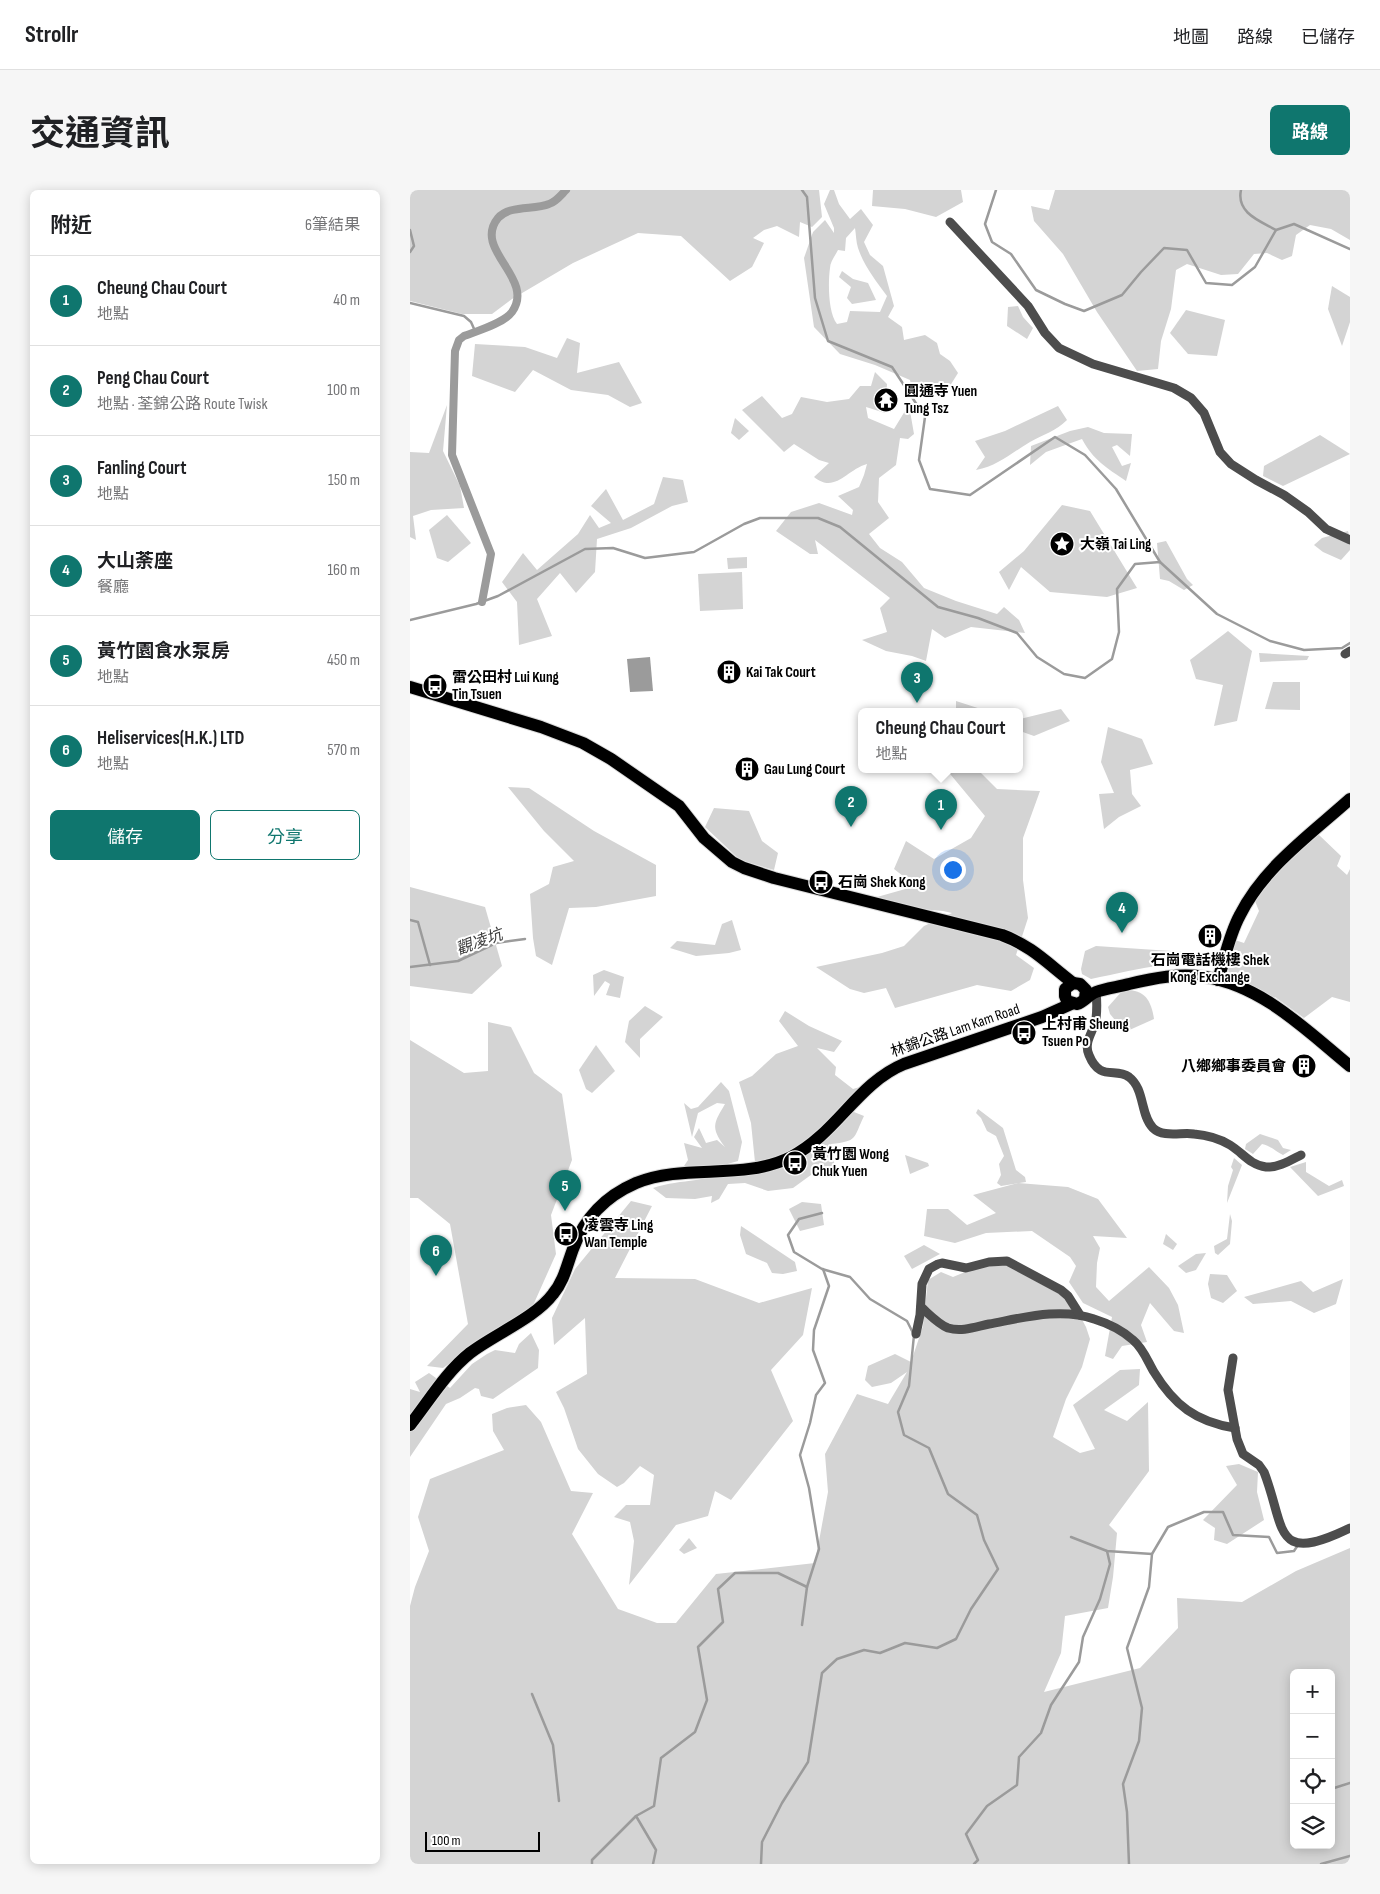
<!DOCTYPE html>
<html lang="zh-TW">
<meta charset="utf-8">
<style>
:root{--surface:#fff;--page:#f6f6f6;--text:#202124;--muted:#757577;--line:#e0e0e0;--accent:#0f766e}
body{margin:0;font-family:"Sofia Sans Condensed","Noto Sans TC",sans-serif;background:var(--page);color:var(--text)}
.controls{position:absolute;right:15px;bottom:15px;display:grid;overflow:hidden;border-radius:8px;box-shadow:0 2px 12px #0003}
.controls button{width:45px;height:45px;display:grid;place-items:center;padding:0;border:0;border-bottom:1px solid var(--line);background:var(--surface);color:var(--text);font:25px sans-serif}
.scale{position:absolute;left:15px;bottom:12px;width:115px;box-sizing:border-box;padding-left:5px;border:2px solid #000;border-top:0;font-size:14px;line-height:18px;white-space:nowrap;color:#000;-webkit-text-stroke:4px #fff;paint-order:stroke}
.you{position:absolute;left:542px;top:679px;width:18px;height:18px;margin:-12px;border:4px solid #fff;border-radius:50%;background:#1a73e8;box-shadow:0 0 0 8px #1a73e833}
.badge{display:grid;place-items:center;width:32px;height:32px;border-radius:50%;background:var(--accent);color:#fff;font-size:16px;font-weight:700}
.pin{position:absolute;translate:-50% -41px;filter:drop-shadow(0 1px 2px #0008)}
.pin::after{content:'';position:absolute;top:26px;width:18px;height:15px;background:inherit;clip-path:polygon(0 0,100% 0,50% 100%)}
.popup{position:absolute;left:448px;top:518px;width:165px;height:65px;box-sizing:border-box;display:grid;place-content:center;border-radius:8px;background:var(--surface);filter:drop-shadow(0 1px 4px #0005);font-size:16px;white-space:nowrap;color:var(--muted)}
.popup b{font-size:19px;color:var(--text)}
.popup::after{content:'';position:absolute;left:50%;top:100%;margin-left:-10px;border:10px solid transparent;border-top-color:var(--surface)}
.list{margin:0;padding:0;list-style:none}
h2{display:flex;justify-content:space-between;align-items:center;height:65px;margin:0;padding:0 20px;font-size:21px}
h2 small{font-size:16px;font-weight:400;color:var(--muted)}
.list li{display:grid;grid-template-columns:32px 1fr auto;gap:15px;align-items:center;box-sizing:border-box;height:90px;padding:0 20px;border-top:1px solid var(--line)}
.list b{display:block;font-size:19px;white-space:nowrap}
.list p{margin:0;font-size:16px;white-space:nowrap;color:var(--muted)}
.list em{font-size:16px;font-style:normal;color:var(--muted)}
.actions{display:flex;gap:10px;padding:15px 20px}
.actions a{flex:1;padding:11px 0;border:1px solid var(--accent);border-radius:8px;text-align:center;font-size:18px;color:var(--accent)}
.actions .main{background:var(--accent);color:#fff}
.icon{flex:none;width:28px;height:28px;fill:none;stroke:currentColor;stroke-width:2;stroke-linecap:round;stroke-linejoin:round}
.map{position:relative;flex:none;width:940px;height:1674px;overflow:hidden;border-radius:8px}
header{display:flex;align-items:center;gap:30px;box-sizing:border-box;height:70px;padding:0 25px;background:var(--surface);border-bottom:1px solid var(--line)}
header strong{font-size:24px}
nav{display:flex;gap:28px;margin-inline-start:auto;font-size:18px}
.intro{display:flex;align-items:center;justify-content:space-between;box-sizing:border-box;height:120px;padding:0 30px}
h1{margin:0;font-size:35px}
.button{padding:12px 22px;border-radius:8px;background:var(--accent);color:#fff;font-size:18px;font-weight:700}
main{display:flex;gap:30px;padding:0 30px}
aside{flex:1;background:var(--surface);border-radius:8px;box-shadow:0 2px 12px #0003}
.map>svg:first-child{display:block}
.green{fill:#d4d4d4;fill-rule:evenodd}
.water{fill:#9b9b9b}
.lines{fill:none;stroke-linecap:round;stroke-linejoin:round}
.stream{stroke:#9b9b9b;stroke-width:2.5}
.canal{stroke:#9b9b9b;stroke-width:8}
.major-casing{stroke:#dbdbdb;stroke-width:14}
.minor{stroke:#4d4d4d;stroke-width:9}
.major{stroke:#000;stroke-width:12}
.labels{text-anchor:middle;stroke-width:4;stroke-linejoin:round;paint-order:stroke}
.poi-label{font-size:15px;font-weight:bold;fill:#000;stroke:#fff;text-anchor:start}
.street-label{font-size:15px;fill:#000;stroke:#fff}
.water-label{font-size:16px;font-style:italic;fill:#3c3c3c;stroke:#fff}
</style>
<header>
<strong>Strollr</strong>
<nav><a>地圖</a><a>路線</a><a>已儲存</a></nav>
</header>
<div class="intro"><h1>交通資訊</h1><a class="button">路線</a></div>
<main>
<aside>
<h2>附近<small>6筆結果</small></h2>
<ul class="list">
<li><span class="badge">1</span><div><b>Cheung Chau Court</b><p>地點</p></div><em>40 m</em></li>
<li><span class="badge">2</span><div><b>Peng Chau Court</b><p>地點 · 荃錦公路 Route Twisk</p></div><em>100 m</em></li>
<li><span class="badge">3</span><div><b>Fanling Court</b><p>地點</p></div><em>150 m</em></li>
<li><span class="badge">4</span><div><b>大山荼座</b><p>餐廳</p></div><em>160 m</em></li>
<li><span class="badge">5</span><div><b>黃竹園食水泵房</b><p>地點</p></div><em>450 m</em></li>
<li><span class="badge">6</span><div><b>Heliservices(H.K.) LTD</b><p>地點</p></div><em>570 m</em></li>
</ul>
<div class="actions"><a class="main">儲存</a><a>分享</a></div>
</aside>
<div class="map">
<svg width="940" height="1674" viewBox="0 0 940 1674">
<rect width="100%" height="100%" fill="#fff"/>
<!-- green -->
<g class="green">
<path d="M0 0H409L412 27 402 37 390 32 389 47 367 36 354 40 343 48 354 53 342 77 320 91 271 46 228 43 163 73 102 109 82 124H52L0 111Z"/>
<path d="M420 0H424L429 14 440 29 451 19 463 35 454 52 460 65 473 76 484 116 478 127 492 137 494 150 515 145 527 153 530 164 540 171 548 183 533 207 513 202 503 203 500 190 465 175 430 164 404 137 394 68 403 42 415 30 424 43V38L414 14ZM445 38C446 44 446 52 448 58 454 76 466 91 477 106L470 122 440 121 437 132 427 134C418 123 418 92 420 78 420 72 425 66 428 60L435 61 436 48Z"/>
<path d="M463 0H551L553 12 526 27 495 19 462 16Z"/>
<path d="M645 0H940V50L921 39 900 35 886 45 882 66 872 70 857 63 844 64 828 84 811 85 777 74 766 80 761 119 751 151 748 179 727 181 687 122 653 64 624 31 621 16 639 20Z"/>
<path d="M432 81 443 89 458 93 466 110 442 114 437 108 441 97 429 87Z"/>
<path d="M922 96 940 107V132L932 156 918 119Z"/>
<path d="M608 116 613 127 623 138 617 149 597 136 598 117Z"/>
<path d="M776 120 815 130 807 166 778 164 760 143Z"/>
<path d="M157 148 170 153 167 183 209 172 232 213 220 217 198 205 161 200 123 180 105 202 62 186 65 154 115 157 147 168Z"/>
<path d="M465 182 477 194 475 223 456 217 458 228 484 239 495 221H500L504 244 498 249 490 248 486 275 469 288 468 312 479 328 459 344 470 358 492 372 514 398 546 411 587 424 594 417 609 430 615 443 561 437 535 448 522 439 516 471 502 466 476 461 452 450 477 442 470 418 480 408 405 350 408 364H400L366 341 381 322 409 313 442 325 443 320 428 306 449 297 454 285 457 274C436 280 425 304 404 287L419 273 409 270 384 254 374 262 332 220 352 206 372 228 382 224 391 207 417 212 439 209 450 196H461Z"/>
<path d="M37 215 33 261 50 296 54 318 21 320 3 326 6 350 0 347V262L19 263Z"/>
<path d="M648 216 657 230C646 241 634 244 620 252 601 263 588 276 566 280L575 267 565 251 595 241Z"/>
<path d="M325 228 339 241 329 250 321 243Z"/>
<path d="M678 237 694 243 722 244 720 266 707 255 702 257 712 276 721 273 716 291C697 278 683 270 672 249L636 262 620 275 621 256 660 241Z"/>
<path d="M910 245 940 264 873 296 853 286 854 276Z"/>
<path d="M253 287 273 290 278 312 262 316 221 338 187 349 185 382 166 403 150 383 127 409 142 446 109 455 107 412 92 392 113 363 127 380 168 344 180 325 189 338 201 333 181 316 196 299 213 330 244 314Z"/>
<path d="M652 315 680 321 727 398 697 407 640 402 611 377 599 400 589 382 614 361Z"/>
<path d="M37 325 61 353 38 372 27 368 19 340Z"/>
<path d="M938 341 940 349V360L931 370 913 362 904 355 912 348Z"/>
<path d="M756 351 777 389 783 395 774 400 759 391 750 389 747 353Z"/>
<path d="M337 367V378L318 379 317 368Z"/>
<path d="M332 382 333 419 290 421 288 384Z"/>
<path d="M818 441 842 461 827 531 804 536 813 495 786 489 780 470Z"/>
<path d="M849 463 899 466 897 470 850 472Z"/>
<path d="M863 492H890V520L855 519Z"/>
<path d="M546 511 577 521H546Z"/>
<path d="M651 519 660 531 624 546 610 541V529Z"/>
<path d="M698 537 732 549 743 574 720 580 722 604 731 616 709 627 694 639 689 604 704 603 691 572Z"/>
<path d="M536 579H567L587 599 630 601 613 648V690L618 728 606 765 624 778 620 790 601 801 567 795 485 818 476 798 454 803 440 799 406 777 472 763 494 756 514 736 542 723 533 721 510 719 467 707 506 696 484 679 496 651 524 669 561 648 575 626Z"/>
<path d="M98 597 119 598 184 641 246 675V706L186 717 159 718 142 775 126 766 123 748 120 704 139 694 143 677 164 671 134 641Z"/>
<path d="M304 618 339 621 352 651 368 663 364 680 330 670 295 637Z"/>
<path d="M908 644 931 666 927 676 937 685 940 679V812L922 807 894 828 865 807 858 810 819 787 818 776 825 750 834 753 849 721 845 711C862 684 885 665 908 644Z"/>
<path d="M0 697 75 717 92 776 62 804 0 796Z"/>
<path d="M322 730 331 760 319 763 286 766 260 758 267 751 305 755 312 734Z"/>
<path d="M686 756 806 764 802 775C788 778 769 774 754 775 729 778 705 784 681 789L672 784 671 779 675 761Z"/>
<path d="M194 780 214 787 210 808 196 805 200 794 195 791 184 806 183 785Z"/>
<path d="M713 800C734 799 741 809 744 829L715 842 700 824 698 817Z"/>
<path d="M235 816 253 827 230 849V868L215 852 219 831Z"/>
<path d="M375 821 399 836 432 851 424 862 407 858 426 877 425 885 443 899 453 896 442 910 444 922 454 926C443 949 448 951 421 954 422 964 426 975 424 984L405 982 383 998 358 1001 335 993 318 994 309 1009 301 1013 302 1006 285 1009 256 1008 243 998C258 993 271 992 286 990 307 986 326 982 346 982L341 933 329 892 342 886 366 864 388 856 369 831Z"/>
<path d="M78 832 101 837 124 883 152 904 162 970 141 1025 146 1064 121 1120 80 1145 33 1178 17 1176 58 1134 40 1034 8 1008H0V850L54 883 78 881Z"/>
<path d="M186 855 205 881 182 903 176 899 169 880Z"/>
<path d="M311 892 319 901 332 952 328 971 314 975 272 979 278 970 274 953 292 958 284 947 289 938 296 953 307 950 315 957C300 937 304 933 315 914L307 913 288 923 282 947 274 913 281 919 288 917Z"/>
<path d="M568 919 593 938 606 980 615 987 616 992 591 996 587 993 591 985 589 974 594 966 586 946 577 941 571 928 566 923Z"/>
<path d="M850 944 868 950 873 958 881 960 873 965C865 961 861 956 852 954L843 964 835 959 836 954Z"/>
<path d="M495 965 518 973 519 976 500 984Z"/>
<path d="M824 968 832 975 817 1013 818 996 823 980 821 977Z"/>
<path d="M896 972V982L919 996 932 990 934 996 908 1006 880 977Z"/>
<path d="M608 993 658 997 688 1009 717 1048 683 1046 690 1058 687 1073 686 1097 699 1111 739 1077 759 1098 768 1115 774 1143 764 1141 740 1113 731 1135 737 1152 712 1156 703 1169 695 1166 702 1127 673 1113 659 1092 666 1076 660 1067 622 1041 576 1043 545 1053 514 1046 517 1019H538L557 1035 586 1023 563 1005Z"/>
<path d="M221 1011 242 1016 205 1088 285 1089 349 1113 402 1098 393 1145 361 1180 383 1231 321 1310 305 1301 298 1326 266 1335 219 1395 224 1351 220 1332 204 1327 216 1315H240L244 1285 230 1276 214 1293 207 1297 188 1284 168 1259 154 1218 146 1202 177 1184 175 1128 144 1155 142 1128 165 1079Z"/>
<path d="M392 1012 411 1014 414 1035 390 1041 379 1019Z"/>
<path d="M820 1024 822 1031 820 1054 808 1065 805 1063 804 1056 817 1049Z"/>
<path d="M331 1036 385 1072 387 1081 373 1084 362 1083 357 1073 336 1064 330 1045Z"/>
<path d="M756 1044 767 1054 763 1060 753 1054Z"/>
<path d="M514 1055 530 1064 502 1079 494 1066Z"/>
<path d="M796 1063 786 1080 776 1083 768 1076 786 1064Z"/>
<path d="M596 1075 662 1111 676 1137 680 1149 672 1177 656 1209 643 1247 670 1263 685 1259 663 1215 710 1180 730 1179 729 1195 694 1220 717 1231 738 1212 739 1281 699 1335 707 1343 703 1387 698 1418 655 1426 651 1463 634 1502 730 1478 768 1438 767 1408 832 1412 886 1381 940 1358V1674H0V1416L5 1397 19 1361 8 1327 20 1289 94 1260 83 1241 82 1224 97 1218 116 1215 131 1232 161 1301 183 1303 162 1344 208 1419 247 1433H266L306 1384 405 1373 418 1302 415 1264 447 1204 478 1214 497 1182 481 1193 462 1197 455 1190 458 1176 485 1164 501 1172 513 1136 518 1090 531 1082 543 1087 567 1077ZM884 1483H921V1655H884Z"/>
<path d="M800 1084 817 1085 827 1101 813 1113 801 1108 798 1094Z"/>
<path d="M933 1089 926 1114 904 1123 881 1111 843 1114 834 1107 891 1091 903 1102Z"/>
<path d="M121 1143 129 1160 128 1178 83 1209 71 1206 69 1199 65 1198 50 1208 36 1214 0 1267V1199L10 1202 5 1192 19 1183 40 1198 62 1174 77 1164 85 1160 105 1163 109 1154Z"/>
<path d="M829 1274 848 1282 847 1302 854 1330 817 1354 804 1350 805 1338 793 1330 827 1295 816 1276Z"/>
<path d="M279 1348 287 1358 274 1364 269 1360Z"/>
</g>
<!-- water -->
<path class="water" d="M240 467 243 501 220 502 217 469Z"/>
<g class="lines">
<!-- stream -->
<g class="stream">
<path d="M392 0 397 7 405 108 418 151 482 177 515 227 509 270 520 299 560 305 645 247 675 265 706 299 750 372"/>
<path d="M586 0 575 34 582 52 601 64 626 100 655 114 674 121 712 105 731 82 754 58 777 60 796 93 822 95 845 77 866 40"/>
<path d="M831 0C826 23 850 31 866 40L884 34 940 59"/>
<path d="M0 40 4 56 0 62"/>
<path d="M0 113 54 126 61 132 65 141"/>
<path d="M0 430 66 414 88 406 175 359 203 358 235 368 284 362 334 334 350 328H408L430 337 528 417 568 428 607 443 627 467 654 484 675 488 702 469 709 442 707 399 725 374 750 372 807 424 860 451 894 460 932 458 940 453"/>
<path d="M0 730 8 732 20 775"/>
<path d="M0 777 48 771 86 753 115 749"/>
<path d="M661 1347 697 1361 742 1364"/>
<path d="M392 1435 397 1397 409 1359 399 1298 390 1265 400 1233 406 1205 415 1193 403 1160 404 1140 419 1096 413 1079"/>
<path d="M122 1504 143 1555 149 1611"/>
<path d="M921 1599 940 1593"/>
<path d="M226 1626 246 1660 243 1674"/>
<path d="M182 1674V1670L226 1626 244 1616 251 1568 285 1542 297 1510 288 1457 313 1432 308 1399 325 1383H368L397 1397"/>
<path d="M351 1674 352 1652 372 1613 398 1572 412 1483 427 1469 454 1460 470 1463 495 1453 527 1458 546 1449 561 1419 588 1379 574 1350 567 1325 538 1304 519 1258 494 1245 488 1222 499 1196 504 1145 497 1131 460 1109 440 1087 412 1079 384 1062 378 1045 389 1029 412 1023"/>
<path d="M564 1674 568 1670 556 1644 577 1616 607 1595 609 1567 631 1543 641 1515 669 1472 673 1447 690 1409 700 1374 697 1361"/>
<path d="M719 1674 717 1622 713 1594 729 1551 732 1518 717 1458 739 1397 742 1364 758 1337 794 1322H813L823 1345 859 1347 867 1363 884 1361 888 1355"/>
<path d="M911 1674 940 1666"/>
</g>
<!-- canal -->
<path class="canal" d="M72 412 81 364 42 265 45 161 49 150 54 146C67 141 94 133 102 122 126 88 62 60 88 28 99 15 124 20 139 14 146 12 151 5 156 0"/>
<defs>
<g id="major">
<path d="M0 497 131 537 173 553 201 569 269 616 294 648 322 672 334 678 364 688 592 745C622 756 638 774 663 793"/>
<path d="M808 790C815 768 819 745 830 725 854 677 901 644 940 609"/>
<path d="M675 808 676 800 670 794 663 793 655 799V806L657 811 667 814C674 812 678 805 686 802 696 798 709 797 719 794 744 788 769 783 795 787 852 795 897 841 940 876"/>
<path d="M0 1235C19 1211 36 1182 60 1163 85 1144 125 1128 143 1104 154 1091 157 1075 163 1059 174 1029 196 1006 226 993 275 973 333 991 381 967 426 944 448 893 494 874L632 827 661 814"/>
</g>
</defs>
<!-- major casing -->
<use href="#major" class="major-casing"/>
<!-- minor -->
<g class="minor">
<path d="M540 32 618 116 635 143 649 158 683 174 764 198 781 208 794 223 810 262 821 274 846 290 874 305 898 322 916 339 940 350"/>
<path d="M935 464 940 461"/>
<path d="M686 802C687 811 687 820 686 829 684 841 673 852 679 865 690 892 705 877 719 887 735 899 730 925 743 938 753 948 772 942 784 944 796 945 810 949 820 955 833 963 840 975 856 977 868 978 881 970 891 965"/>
<path d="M511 1117C519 1124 528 1134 538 1138 552 1142 565 1137 579 1134 612 1128 651 1117 684 1129 697 1133 713 1141 723 1150 733 1158 738 1172 744 1182 764 1215 786 1232 825 1238"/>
<path d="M506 1144 510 1125 512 1094 519 1079 528 1074 532 1073 556 1078 579 1072 597 1071 651 1100 658 1106 670 1125"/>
<path d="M823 1168 818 1200 827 1249 833 1264 849 1275 854 1282C876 1338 862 1376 940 1338"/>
</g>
<!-- major -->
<use href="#major" class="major"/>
</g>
<!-- icons -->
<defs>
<symbol id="temple-disc" viewBox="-11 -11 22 22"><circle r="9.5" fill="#000" stroke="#fff"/><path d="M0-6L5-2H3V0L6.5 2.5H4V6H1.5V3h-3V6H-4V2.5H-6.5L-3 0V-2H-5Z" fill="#fff"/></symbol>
<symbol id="sight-disc" viewBox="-11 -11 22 22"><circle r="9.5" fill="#000" stroke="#fff"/><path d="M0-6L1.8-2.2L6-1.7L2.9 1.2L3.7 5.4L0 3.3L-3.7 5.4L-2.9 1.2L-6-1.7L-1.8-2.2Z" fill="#fff"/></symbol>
<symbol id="building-disc" viewBox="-11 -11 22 22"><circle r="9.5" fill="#000" stroke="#fff"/><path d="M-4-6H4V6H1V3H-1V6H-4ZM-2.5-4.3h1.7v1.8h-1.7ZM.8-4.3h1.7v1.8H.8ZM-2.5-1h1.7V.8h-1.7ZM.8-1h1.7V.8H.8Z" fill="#fff"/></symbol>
<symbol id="bus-disc" viewBox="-11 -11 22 22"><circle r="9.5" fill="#000" stroke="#fff"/><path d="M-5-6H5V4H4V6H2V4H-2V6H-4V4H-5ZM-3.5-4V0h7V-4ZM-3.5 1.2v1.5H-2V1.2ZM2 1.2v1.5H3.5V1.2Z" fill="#fff"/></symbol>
</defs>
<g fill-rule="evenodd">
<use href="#temple-disc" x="462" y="196" width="28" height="28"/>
<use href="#sight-disc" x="638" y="340" width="28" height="28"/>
<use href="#building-disc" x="305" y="468" width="28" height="28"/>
<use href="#bus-disc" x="11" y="482" width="28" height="28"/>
<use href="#building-disc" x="323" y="565" width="28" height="28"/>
<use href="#bus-disc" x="397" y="678" width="28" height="28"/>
<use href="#building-disc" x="786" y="732" width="28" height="28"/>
<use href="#bus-disc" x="600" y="829" width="28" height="28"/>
<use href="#building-disc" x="880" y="862" width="28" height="28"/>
<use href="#bus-disc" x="371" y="959" width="28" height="28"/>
<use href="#bus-disc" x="142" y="1030" width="28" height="28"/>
</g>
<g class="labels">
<!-- poi labels -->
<g class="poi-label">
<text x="494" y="206">圓通寺 Yuen<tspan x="494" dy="17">Tung Tsz</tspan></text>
<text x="670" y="359">大嶺 Tai Ling</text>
<text x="336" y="487">Kai Tak Court</text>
<text x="42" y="492">雷公田村 Lui Kung<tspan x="42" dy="17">Tin Tsuen</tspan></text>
<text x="354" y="584">Gau Lung Court</text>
<text x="428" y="697">石崗 Shek Kong</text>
<text x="800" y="775" text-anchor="middle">石崗電話機樓 Shek<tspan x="800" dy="17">Kong Exchange</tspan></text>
<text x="632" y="839">上村甫 Sheung<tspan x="632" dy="17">Tsuen Po</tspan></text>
<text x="876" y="881" text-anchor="end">八鄉鄉事委員會</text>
<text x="402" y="969">黃竹園 Wong<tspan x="402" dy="17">Chuk Yuen</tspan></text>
<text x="174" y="1040">凌雲寺 Ling<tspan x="174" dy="17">Wan Temple</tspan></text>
</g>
<!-- street labels -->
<g class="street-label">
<text transform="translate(545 840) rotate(-19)" y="5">林錦公路 Lam Kam Road</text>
</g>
<!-- water labels -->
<g class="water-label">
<text transform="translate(69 751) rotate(-20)" y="6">觀凌坑</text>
</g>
</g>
</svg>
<div class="controls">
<button>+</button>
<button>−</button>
<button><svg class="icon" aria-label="locate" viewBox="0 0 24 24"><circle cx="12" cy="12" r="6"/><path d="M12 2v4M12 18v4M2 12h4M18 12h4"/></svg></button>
<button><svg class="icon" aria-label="layers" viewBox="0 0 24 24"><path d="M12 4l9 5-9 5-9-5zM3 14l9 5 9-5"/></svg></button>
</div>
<div class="scale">100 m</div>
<div class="you"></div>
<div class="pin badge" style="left:531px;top:640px">1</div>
<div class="popup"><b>Cheung Chau Court</b>地點</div>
<div class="pin badge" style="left:441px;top:637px">2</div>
<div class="pin badge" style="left:507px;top:513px">3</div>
<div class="pin badge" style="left:712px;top:743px">4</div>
<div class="pin badge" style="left:155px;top:1021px">5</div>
<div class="pin badge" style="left:26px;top:1086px">6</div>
</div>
</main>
